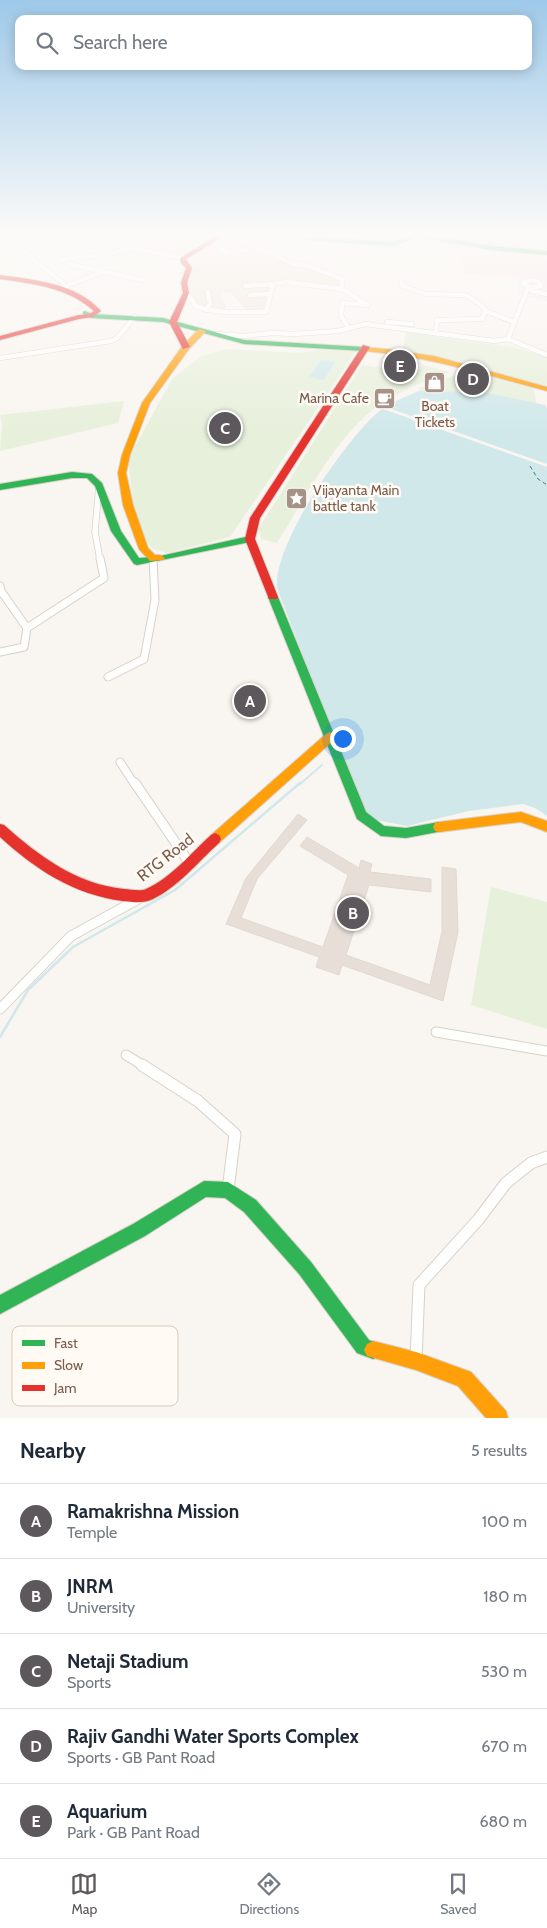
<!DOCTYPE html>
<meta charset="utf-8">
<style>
:root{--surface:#fff;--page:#f6f6f7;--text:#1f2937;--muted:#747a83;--line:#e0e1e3;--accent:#5c585b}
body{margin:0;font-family:Cabin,sans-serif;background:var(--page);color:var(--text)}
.you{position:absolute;left:342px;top:738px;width:18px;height:18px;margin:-12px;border:4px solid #fff;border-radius:50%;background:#1a73e8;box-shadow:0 0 0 8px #1a73e833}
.badge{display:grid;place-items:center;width:32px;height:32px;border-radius:50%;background:var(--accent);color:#fff;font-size:16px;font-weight:700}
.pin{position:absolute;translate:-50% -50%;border:2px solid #fff;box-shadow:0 1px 5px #0006}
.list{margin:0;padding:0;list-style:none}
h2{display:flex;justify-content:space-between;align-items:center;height:65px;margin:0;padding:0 20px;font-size:21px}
h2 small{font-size:16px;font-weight:400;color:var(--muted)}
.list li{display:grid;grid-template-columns:32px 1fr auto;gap:15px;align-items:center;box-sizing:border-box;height:75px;padding:0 20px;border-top:1px solid var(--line)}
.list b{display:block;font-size:19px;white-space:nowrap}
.list p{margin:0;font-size:16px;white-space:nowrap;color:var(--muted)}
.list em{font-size:16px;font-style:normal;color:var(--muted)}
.icon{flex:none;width:28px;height:28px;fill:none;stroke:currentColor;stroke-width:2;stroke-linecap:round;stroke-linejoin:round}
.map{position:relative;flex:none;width:547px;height:1418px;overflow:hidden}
.search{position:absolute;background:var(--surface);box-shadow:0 2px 12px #0003;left:15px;right:15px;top:15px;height:55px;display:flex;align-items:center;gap:12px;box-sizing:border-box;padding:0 18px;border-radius:10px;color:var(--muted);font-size:19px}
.sheet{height:440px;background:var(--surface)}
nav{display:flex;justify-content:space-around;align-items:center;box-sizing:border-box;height:70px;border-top:1px solid var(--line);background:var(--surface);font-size:14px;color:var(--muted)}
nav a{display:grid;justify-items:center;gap:2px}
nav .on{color:var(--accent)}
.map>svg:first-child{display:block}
.residential{fill:#f2e8de}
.medical{fill:#fae9e9}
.green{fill:#e7f0db}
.water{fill:#d0e8ea}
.pier{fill:#f9f5f0}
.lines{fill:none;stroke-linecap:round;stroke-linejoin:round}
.stream-far1{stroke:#d0e8ea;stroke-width:2}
.stream{stroke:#d0e8ea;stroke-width:2.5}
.ferry{stroke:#437c86;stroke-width:1;stroke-dasharray:4 3;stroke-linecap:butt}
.building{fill:#e6ded7;stroke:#e2d8d2}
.street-far4-casing{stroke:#d7d1cb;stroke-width:5.5}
.street-far3-casing{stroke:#d7d1cb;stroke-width:7}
.street-far2-casing{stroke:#d7d1cb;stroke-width:9}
.street-far1-casing{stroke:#d7d1cb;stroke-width:11}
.street-casing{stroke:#d7d1cb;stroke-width:13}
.fast-casing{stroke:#d9d2cb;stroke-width:2}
.slow-casing{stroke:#d9d2cb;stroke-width:2}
.jam-casing{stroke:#d9d2cb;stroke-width:2}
.street-far4{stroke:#fefefd;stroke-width:4.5}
.street-far3{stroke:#fefefd;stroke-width:5.5}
.street-far2{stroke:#fefefd;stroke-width:7}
.street-far1{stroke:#fefefd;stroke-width:9}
.street{stroke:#fefefd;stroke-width:11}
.fast{fill:#30b455;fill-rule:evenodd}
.slow{fill:#ff9f0a;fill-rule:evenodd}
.jam{fill:#e5322d;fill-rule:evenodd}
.labels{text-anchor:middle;stroke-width:5;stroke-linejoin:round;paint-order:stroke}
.far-poi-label{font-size:14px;fill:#7a5c4d;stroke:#fffaf3;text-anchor:end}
.street-label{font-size:16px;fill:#7a5c4d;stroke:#fffaf3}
.key{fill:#fffaf3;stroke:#d7cbc1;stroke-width:1}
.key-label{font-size:14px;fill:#7a5c4d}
</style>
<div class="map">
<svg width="547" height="1418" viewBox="0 0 547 1418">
<rect width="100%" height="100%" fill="#f9f5f0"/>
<!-- residential -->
<g class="residential">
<path d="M133 235H193L196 238 195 249 183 258 130 247Z"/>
<path d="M238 235H279L259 246 265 252 340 279V288L289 281 243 286 271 285 269 293 248 294 268 295 264 311H247L230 292 221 293 227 312 208 310V305L205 308 197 306 188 293 187 280 192 272 186 258 221 236 236 237Z"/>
</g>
<!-- medical -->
<path class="medical" d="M515 252 529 253 547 260V301L517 294 519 277 464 274 460 256Z"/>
<!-- green -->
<g class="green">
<path d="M406 332 512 347 547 357V386L523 381 465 363 403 350Z"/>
<path d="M228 349 299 353 318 350H357L230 537 167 553 153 549 145 541 133 501 128 459 172 379 201 356Z"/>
<path d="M362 365 408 372 420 369 423 365 451 372C427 381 403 389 382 403 338 432 304 499 277 543L261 539 259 528Z"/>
<path d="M470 370 533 388 537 405 456 392 419 391V388Z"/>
<path d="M124 401 118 423 0 451 2 424 0 415Z"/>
<path d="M491 887 547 902V1029L471 1005Z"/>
</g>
<!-- water -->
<g class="water">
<path d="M422 235H547V251L498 247Z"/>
<path d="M321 360 335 362 324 380 309 377Z"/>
<path d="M419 391 482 392 545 405 547 408V816L535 808 523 804 469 811 407 826 376 820 366 812 327 718 277 588C273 544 345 441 378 412 390 402 405 397 419 391Z"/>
</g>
<!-- pier -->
<path class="pier" d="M386 407 547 464V467L383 409Z"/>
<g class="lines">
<!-- stream-far1 -->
<path class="stream-far1" d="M299 785 322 765"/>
<!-- stream -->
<path class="stream" d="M0 1037 28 990 73 947 175 890 300 783"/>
<!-- ferry -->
<path class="ferry" d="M530 466 538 479 547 485"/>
</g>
<!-- building -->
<path class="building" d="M298 814 307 820 257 879 241 918 323 947 348 875 300 846 307 837 359 868 361 860 372 864 370 872 431 879V892L369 885 346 955 430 985 442 931V867L456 869 458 932 443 1001 342 965 339 975 316 967 319 957 226 924 246 878Z"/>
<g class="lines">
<defs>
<g id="street-far4">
<path d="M119 235 131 237"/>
<path d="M132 235 130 248 183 258"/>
<path d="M194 235 197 238 196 249"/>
<path d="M221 236 244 240 293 264 309 266 342 279V289L368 305 342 303 341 316 348 327"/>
<path d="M298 244 301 237"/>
<path d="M44 245 23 251 63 283 64 287 103 272"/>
<path d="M230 245 246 251"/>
<path d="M259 246 282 235"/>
<path d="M130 248 105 255 60 259 72 265 143 280"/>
<path d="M326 252 329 240"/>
<path d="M228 253 221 250 240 239"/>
<path d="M533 280 540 283 541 286 531 288 523 284 525 281Z"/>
<path d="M401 282 403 286 425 294 466 295 481 305 486 311 514 322"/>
<path d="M245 286 273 284"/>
<path d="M531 288 527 290 508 339 547 355"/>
<path d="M532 291 547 294"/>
<path d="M186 293 192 299 195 306C218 314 242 312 266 312L273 284 286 282 342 289"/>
<path d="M250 295 270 294"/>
<path d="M206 310 210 304 208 292"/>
<path d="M387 322 412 324"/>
<path d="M436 333 437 320 482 319 486 311"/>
<path d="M218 334 242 336 273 333 294 334 338 331 366 324 494 341 508 339"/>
<path d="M0 358 111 341 117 338 135 317"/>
</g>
<path id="street-far3" d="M99 485 95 532 100 560"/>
<g id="street-far2">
<path d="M0 586 1 591 27 628"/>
<path d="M0 652 24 647 27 628 104 578 100 558"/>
<path d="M108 677 144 659 155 600 153 559"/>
<path d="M120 762 135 785"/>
</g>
<g id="street-far1">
<path d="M135 783 188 861"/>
<path d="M0 1009 71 936 144 896"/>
<path d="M436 1032 547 1051"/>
<path d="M126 1055 144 1066"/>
</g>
<g id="street">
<path d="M142 1065 198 1101 235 1134 228 1190"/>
<path d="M416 1361 419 1285 478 1220 506 1183 531 1163 547 1157"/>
</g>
<g id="fast">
<path d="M288 235 393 242 411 235H427L492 246 547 251V255L492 250 418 237 394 246 306 240Z"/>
<path d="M85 311 92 314 163 318 244 340 364 347 368 349 364 351 244 344 163 322 91 318 83 314V312Z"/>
<path d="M72 472 92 474 102 483 121 531 139 558 156 557 250 536 255 539 250 542 137 565 134 564 111 531 95 486 87 478H72L0 490V484Z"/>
<path d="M273 594 278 597 366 812 384 826 406 828 439 822 443 823 445 827 443 831 406 838 381 836 357 819 268 597Z"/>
<path d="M204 1181 228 1182 256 1200 311 1262 369 1340 379 1344 382 1350 379 1356 373 1359 357 1353 299 1274 244 1212 225 1198 206 1197 145 1236 0 1314V1295L133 1224Z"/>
</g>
<g id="slow">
<path d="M199 329 206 331 189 349 150 403 130 455 126 473 133 505 148 548 155 555H160L165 558 163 560 150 561 139 549 123 505 118 473 122 455 142 403 183 345Z"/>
<path d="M361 347 387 349 434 356 547 387V391C486 375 427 356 364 351L360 349Z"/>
<path d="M330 732 334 734 336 737 334 740 219 843 215 845 211 843 209 839 211 835 326 734Z"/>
<path d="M521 812 547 821V832L521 822 439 832 435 831 433 827 435 823 439 822Z"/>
<path d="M373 1341 416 1352 471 1372 506 1411 508 1418H486L458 1386 416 1370 367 1356 364 1350 367 1344Z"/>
</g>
<g id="jam">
<path d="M218 235H226L186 259 192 268 187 283 189 293 177 322 190 347 183 349 169 322 183 293 181 283 186 268 181 263 180 258Z"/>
<path d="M0 275C35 280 76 283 101 311L93 317 79 319 0 340V336L79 315 89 314 94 311C67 287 34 284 0 279Z"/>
<path d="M363 345 370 347 260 518 255 539 278 597 277 599H269L245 539 250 518Z"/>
<path d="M0 824 4 825C39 856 76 884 124 889 130 889 140 892 146 889 171 878 191 853 211 835L215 833 219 835 221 839 219 843C198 862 178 887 153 899 143 904 133 902 123 901 74 895 35 869 0 837Z"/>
</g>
</defs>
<!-- street-far4 casing -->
<use href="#street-far4" class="street-far4-casing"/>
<!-- street-far3 casing -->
<use href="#street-far3" class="street-far3-casing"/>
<!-- street-far2 casing -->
<use href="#street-far2" class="street-far2-casing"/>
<!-- street-far1 casing -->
<use href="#street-far1" class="street-far1-casing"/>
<!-- street casing -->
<use href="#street" class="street-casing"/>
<!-- fast casing -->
<use href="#fast" class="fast-casing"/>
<!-- slow casing -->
<use href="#slow" class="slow-casing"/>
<!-- jam casing -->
<use href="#jam" class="jam-casing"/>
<!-- street-far4 -->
<use href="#street-far4" class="street-far4"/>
<!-- street-far3 -->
<use href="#street-far3" class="street-far3"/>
<!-- street-far2 -->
<use href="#street-far2" class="street-far2"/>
<!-- street-far1 -->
<use href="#street-far1" class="street-far1"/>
<!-- street -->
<use href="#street" class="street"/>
<!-- fast -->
<use href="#fast" class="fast"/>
<!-- slow -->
<use href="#slow" class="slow"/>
<!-- jam -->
<use href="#jam" class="jam"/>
</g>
<!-- sky -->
<linearGradient id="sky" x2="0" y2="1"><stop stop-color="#9ec9e9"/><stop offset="0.54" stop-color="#fcfaf8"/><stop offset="1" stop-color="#fcfaf8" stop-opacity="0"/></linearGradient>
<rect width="547" height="434" fill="url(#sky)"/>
<!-- icons -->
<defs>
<symbol id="shop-square" viewBox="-11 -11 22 22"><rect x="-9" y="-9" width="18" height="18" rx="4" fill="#a69286" stroke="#fffaf3"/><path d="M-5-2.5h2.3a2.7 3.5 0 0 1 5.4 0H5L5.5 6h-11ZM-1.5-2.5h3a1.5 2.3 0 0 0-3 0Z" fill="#fff"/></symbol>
<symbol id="cafe-square" viewBox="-11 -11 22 22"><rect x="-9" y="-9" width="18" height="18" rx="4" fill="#a69286" stroke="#fffaf3"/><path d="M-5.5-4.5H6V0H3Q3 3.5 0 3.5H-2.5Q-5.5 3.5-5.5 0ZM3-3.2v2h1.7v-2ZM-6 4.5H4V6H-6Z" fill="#fff"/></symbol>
<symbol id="sight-square" viewBox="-11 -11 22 22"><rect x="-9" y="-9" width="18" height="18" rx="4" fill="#a69286" stroke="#fffaf3"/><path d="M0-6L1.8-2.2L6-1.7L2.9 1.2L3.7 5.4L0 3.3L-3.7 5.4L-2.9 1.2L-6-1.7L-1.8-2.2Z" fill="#fff"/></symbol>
</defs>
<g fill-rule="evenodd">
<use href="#shop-square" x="422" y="370" width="25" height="25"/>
<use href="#cafe-square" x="372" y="386" width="25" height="25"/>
<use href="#sight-square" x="284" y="486" width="25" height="25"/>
</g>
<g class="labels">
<!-- far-poi labels -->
<g class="far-poi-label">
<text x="369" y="403">Marina Cafe</text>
<text x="435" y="411" text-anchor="middle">Boat<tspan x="435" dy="16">Tickets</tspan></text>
<text x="313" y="495" text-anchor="start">Vijayanta Main<tspan x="313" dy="16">battle tank</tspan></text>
</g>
<!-- street labels -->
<g class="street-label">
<text transform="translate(165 857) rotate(-38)" y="6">RTG Road</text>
</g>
</g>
<!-- legend -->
<rect x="12" y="1326" width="166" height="80" rx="8" class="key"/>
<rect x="22" y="1340" width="23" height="6" fill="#30b455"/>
<rect x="22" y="1362" width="23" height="7" fill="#ff9f0a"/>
<rect x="22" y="1385" width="23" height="6" fill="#e5322d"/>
<g class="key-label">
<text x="54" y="1348">Fast</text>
<text x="54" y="1370">Slow</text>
<text x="54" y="1393">Jam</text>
</g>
</svg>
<div class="you"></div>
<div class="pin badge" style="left:250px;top:701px">A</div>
<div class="pin badge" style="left:353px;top:913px">B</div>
<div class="pin badge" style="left:225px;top:428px">C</div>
<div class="pin badge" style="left:473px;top:379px">D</div>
<div class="pin badge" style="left:400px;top:366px">E</div>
<div class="search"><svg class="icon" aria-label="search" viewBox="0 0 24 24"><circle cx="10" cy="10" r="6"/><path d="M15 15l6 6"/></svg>Search here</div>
</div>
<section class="sheet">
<h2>Nearby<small>5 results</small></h2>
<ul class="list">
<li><span class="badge">A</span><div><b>Ramakrishna Mission</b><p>Temple</p></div><em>100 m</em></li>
<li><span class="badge">B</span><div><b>JNRM</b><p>University</p></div><em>180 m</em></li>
<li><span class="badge">C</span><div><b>Netaji Stadium</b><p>Sports</p></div><em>530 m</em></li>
<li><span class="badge">D</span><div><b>Rajiv Gandhi Water Sports Complex</b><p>Sports · GB Pant Road</p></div><em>670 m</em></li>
<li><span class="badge">E</span><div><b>Aquarium</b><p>Park · GB Pant Road</p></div><em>680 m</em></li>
</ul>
</section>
<nav>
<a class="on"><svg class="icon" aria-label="map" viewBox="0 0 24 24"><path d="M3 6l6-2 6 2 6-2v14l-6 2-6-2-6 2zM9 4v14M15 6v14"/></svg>Map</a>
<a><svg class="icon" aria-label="directions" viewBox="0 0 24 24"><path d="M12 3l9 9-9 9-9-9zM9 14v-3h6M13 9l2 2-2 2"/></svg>Directions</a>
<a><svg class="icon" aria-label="saved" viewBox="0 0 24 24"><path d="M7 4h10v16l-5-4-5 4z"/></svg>Saved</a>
</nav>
